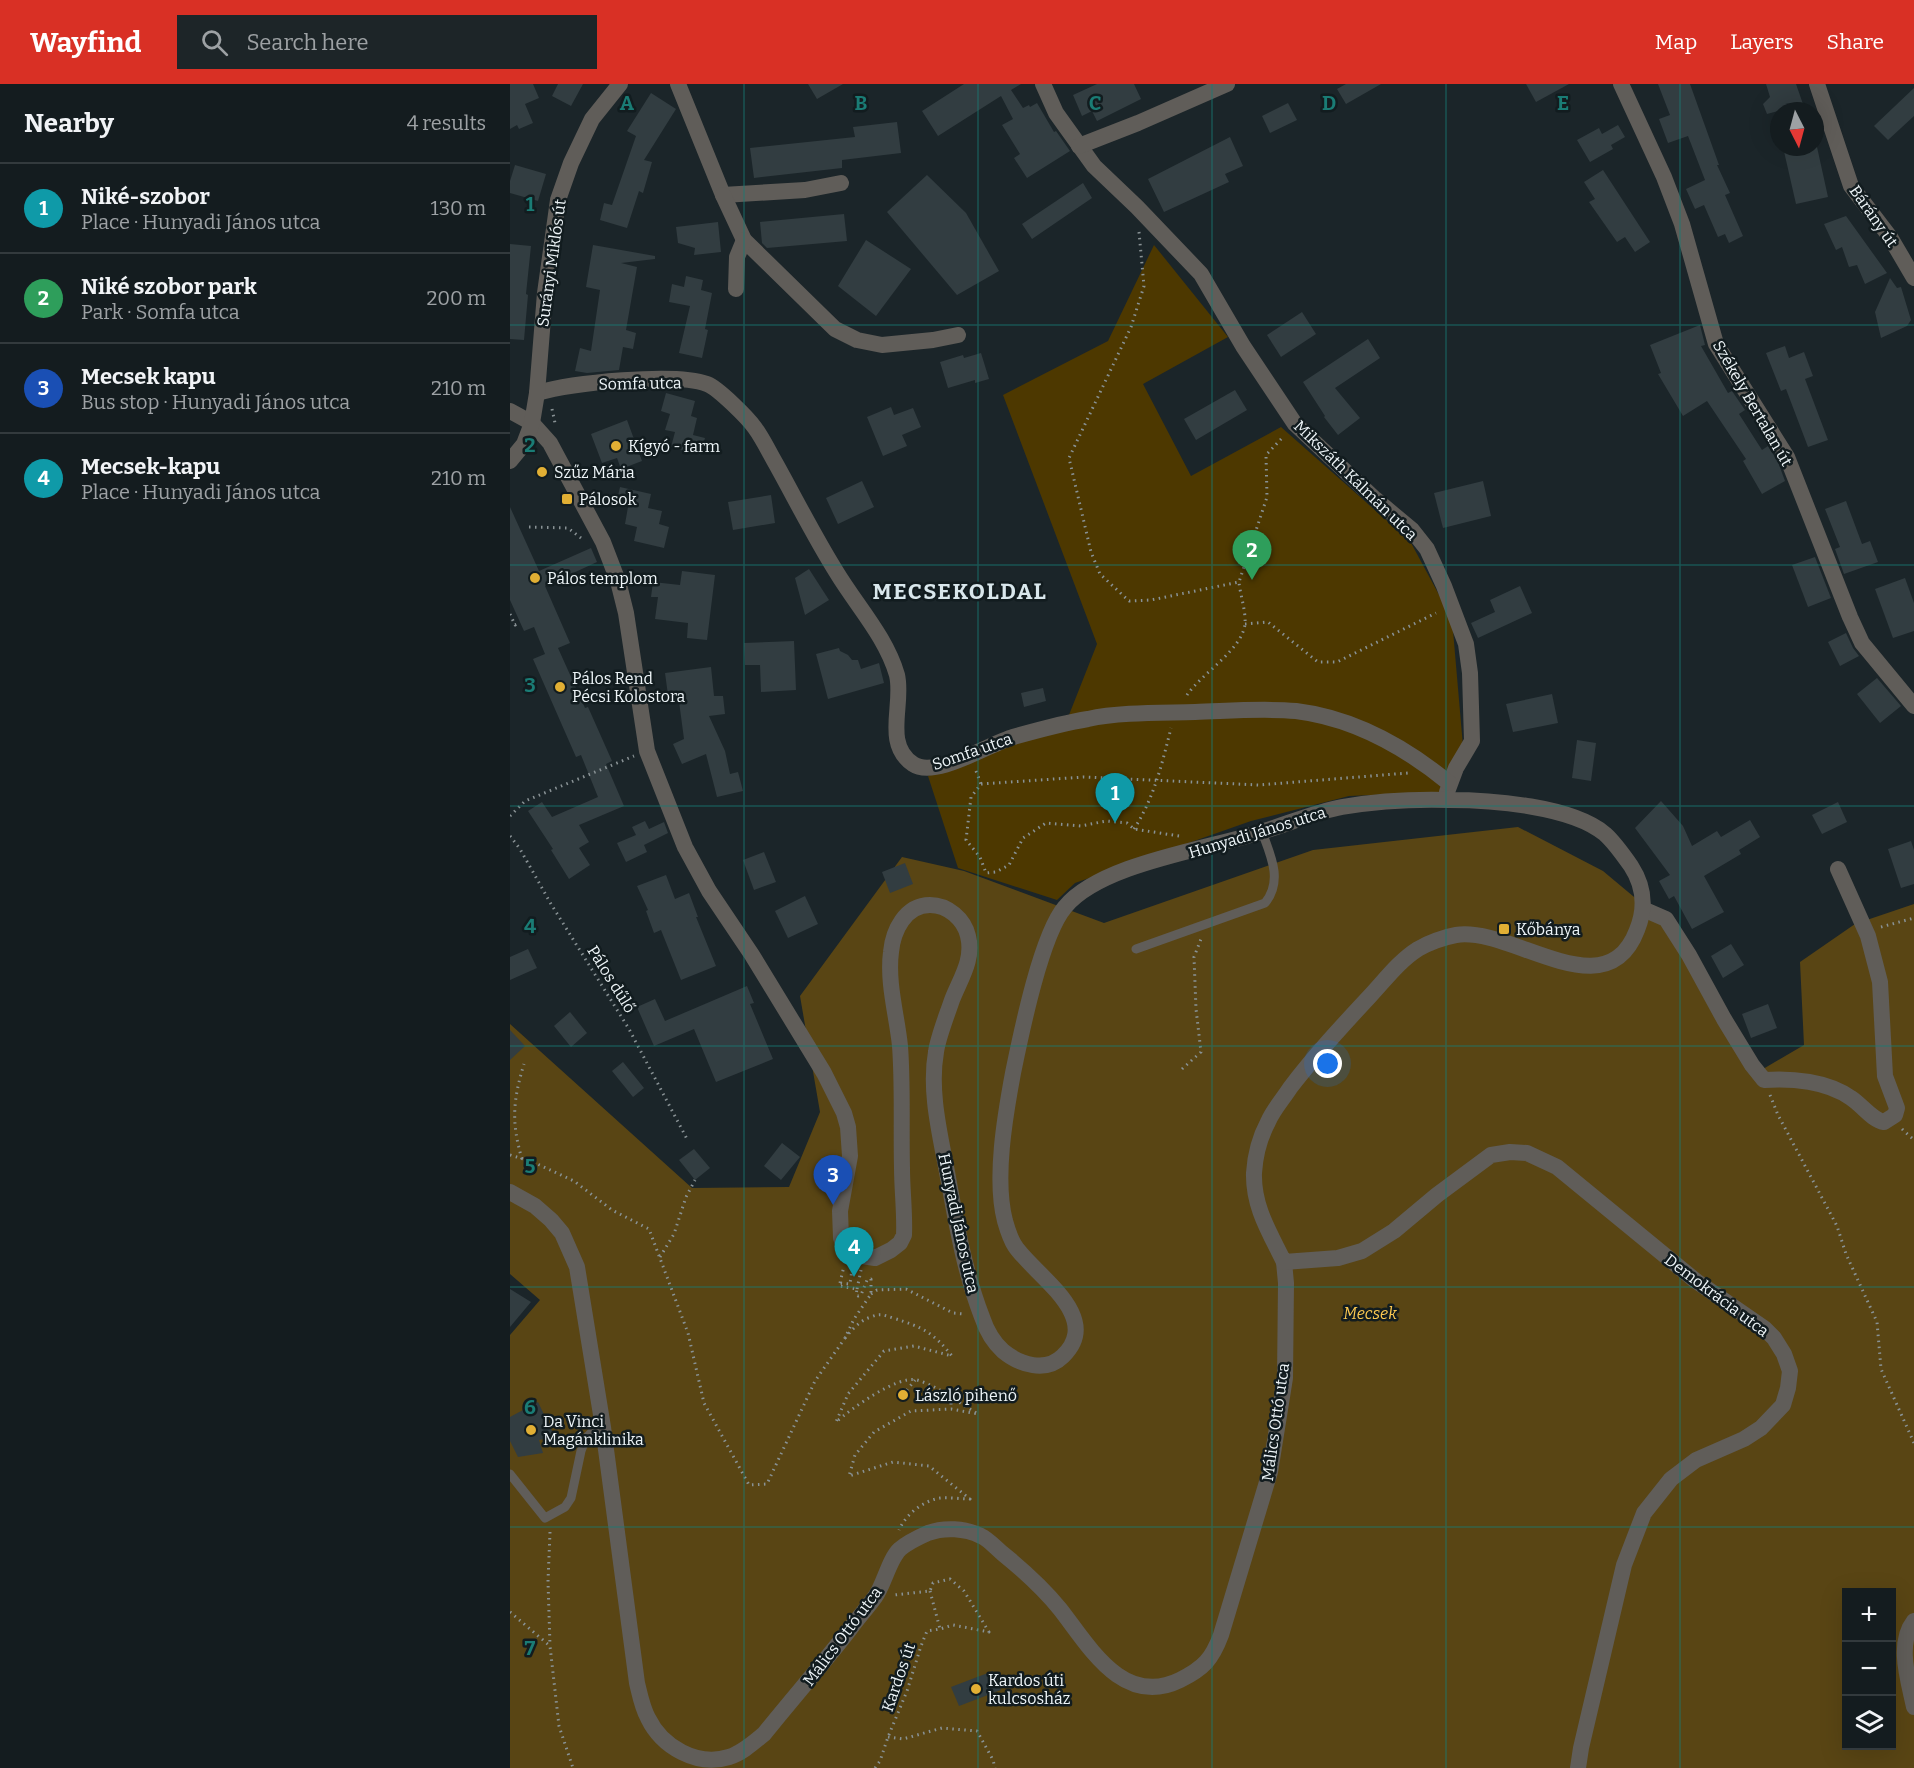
<!DOCTYPE html>
<meta charset="utf-8">
<style>
:root{--surface:#141c1f;--page:#1d2528;--text:#f1f3f6;--muted:#9da1a4;--line:#333a3d;--accent:#d93025}
body{margin:0;font-family:Bitter,serif;background:var(--page);color:var(--text)}
.controls{position:absolute;right:18px;bottom:18px;display:grid;overflow:hidden;border-radius:0px;box-shadow:0 6px 24px #0002}
.controls button{width:54px;height:54px;display:grid;place-items:center;padding:0;border:0;border-bottom:2px solid var(--line);background:var(--surface);color:var(--text);font:30px sans-serif}
.compass{position:absolute;left:1260px;top:18px;width:54px;height:54px;border-radius:50%;background:var(--surface);box-shadow:0 6px 24px #0002;rotate:174deg}
.you{position:absolute;left:818px;top:980px;width:21px;height:21px;margin:-15px;border:4px solid #fff;border-radius:50%;background:#1a73e8;box-shadow:0 0 0 9px #1a73e833}
.badge{display:grid;place-items:center;width:39px;height:39px;border-radius:50%;background:var(--accent);color:#fff;font-size:20px;font-weight:700}
.pin{position:absolute;translate:-50% -50px;filter:drop-shadow(0 2px 3px #0008)}
.pin::after{content:'';position:absolute;top:32px;width:21px;height:18px;background:inherit;clip-path:polygon(0 0,100% 0,50% 100%)}
.list{margin:0;padding:0;list-style:none}
h2{display:flex;justify-content:space-between;align-items:center;height:78px;margin:0;padding:0 24px;font-size:26px}
h2 small{font-size:20px;font-weight:400;color:var(--muted)}
.list li{display:grid;grid-template-columns:39px 1fr auto;gap:18px;align-items:center;box-sizing:border-box;height:90px;padding:0 24px;border-top:2px solid var(--line)}
.list b{display:block;font-size:22px;white-space:nowrap}
.list p{margin:0;font-size:20px;white-space:nowrap;color:var(--muted)}
.list em{font-size:20px;font-style:normal;color:var(--muted)}
.icon{flex:none;width:33px;height:33px;fill:none;stroke:currentColor;stroke-width:2;stroke-linecap:round;stroke-linejoin:round}
.map{position:relative;flex:none;width:1404px;height:1684px;overflow:hidden}
header{display:flex;align-items:center;gap:36px;box-sizing:border-box;height:84px;padding:0 30px;background:var(--accent);color:#fff}
header strong{font-size:28px}
nav{display:flex;gap:33px;margin-inline-start:auto;font-size:21px}
.search{width:420px;height:54px;background:var(--page);display:flex;align-items:center;gap:15px;box-sizing:border-box;padding:0 21px;border-radius:0px;color:var(--muted);font-size:22px}
main{display:flex}
aside{flex:1;background:var(--surface)}
.map>svg:first-child{display:block}
.green{fill:#4d3800}
.forest{fill:#594514;fill-rule:evenodd}
.building{fill:#323d41}
.lines{fill:none;stroke-linecap:round;stroke-linejoin:round}
.path{stroke:#899295;stroke-width:3;stroke-dasharray:1.5 4.5;stroke-linecap:butt}
.service{stroke:#605d59;stroke-width:9}
.minor{stroke:#605d59;stroke-width:16}
.tertiary{stroke:#605d59;stroke-width:16}
.grid{fill:none;stroke:#1a7c75;stroke-width:1.5;stroke-opacity:0.55}
.poi-dot{fill:#e1af34;stroke:#121c1f;stroke-width:2}
.labels{text-anchor:middle;stroke-width:5;stroke-linejoin:round;paint-order:stroke}
.street-label{font-size:16px;fill:#eef5f8;stroke:#121c1f}
.poi-label{font-size:16px;fill:#eef5f8;stroke:#121c1f;text-anchor:start}
.park-label{font-size:16px;font-style:italic;fill:#fdca51;stroke:#121c1f}
.district-label{font-size:22px;font-weight:bold;letter-spacing:1.5px;fill:#d9e7ec;stroke:#121c1f}
.grid-label{font-size:20px;text-anchor:middle;font-weight:bold;fill:#1a7c75;stroke:#121c1f;stroke-width:5;stroke-linejoin:round;paint-order:stroke}
</style>
<header>
<strong>Wayfind</strong>
<div class="search"><svg class="icon" aria-label="search" viewBox="0 0 24 24"><circle cx="10" cy="10" r="6"/><path d="M15 15l6 6"/></svg>Search here</div>
<nav><a>Map</a><a>Layers</a><a>Share</a></nav>
</header>
<main>
<aside>
<h2>Nearby<small>4 results</small></h2>
<ul class="list">
<li><span class="badge" style="background:#0f9aa8">1</span><div><b>Niké-szobor</b><p>Place · Hunyadi János utca</p></div><em>130 m</em></li>
<li><span class="badge" style="background:#2e9e5b">2</span><div><b>Niké szobor park</b><p>Park · Somfa utca</p></div><em>200 m</em></li>
<li><span class="badge" style="background:#1a4fb4">3</span><div><b>Mecsek kapu</b><p>Bus stop · Hunyadi János utca</p></div><em>210 m</em></li>
<li><span class="badge" style="background:#0f9aa8">4</span><div><b>Mecsek-kapu</b><p>Place · Hunyadi János utca</p></div><em>210 m</em></li>
</ul>
</aside>
<div class="map">
<svg width="1404" height="1684" viewBox="0 0 1404 1684">
<rect width="100%" height="100%" fill="#1b2529"/>
<!-- green -->
<path class="green" d="M644 161 718 253 633 300 681 392 771 343 900 457 942 535 953 662 932 708 839 712 741 737 565 799 547 816 448 784 418 692 557 636 587 560 493 311 598 257Z"/>
<!-- forest -->
<path class="forest" d="M1008 743 1093 787 1160 843 1248 988 1294 961 1290 878 1345 840 1404 820V1684H0V1251L30 1216 0 1190V940L182 1104 279 1103 310 1028 290 912 392 773 454 787 594 839 803 766ZM1336 1508H1382V1662H1336Z"/>
<!-- building -->
<g class="building">
<path d="M0 0H23L29 14 15 20 23 39 9 45 7 41 0 45Z"/>
<path d="M48 0H73L61 22 42 12Z"/>
<path d="M298 0H333L307 15Z"/>
<path d="M454 0H511L501 6 513 24 519 21 520 23 527 19 544 48 546 47 560 67 517 94 504 74 510 70 492 41 503 35 491 12 428 52 412 27Z"/>
<path d="M587 0H624L631 15 587 37 582 27 572 32 563 11Z"/>
<path d="M836 0H871L836 20 827 5Z"/>
<path d="M1016 0H1059L1026 18Z"/>
<path d="M1148 0H1180L1209 81H1207L1220 109 1215 111 1233 152 1219 159 1215 150 1208 153 1194 121 1185 125 1176 105 1195 96 1178 52 1158 59 1149 35 1160 31Z"/>
<path d="M1256 0H1286L1293 20 1257 30 1253 20 1260 13Z"/>
<path d="M1404 4V32L1378 56 1364 42Z"/>
<path d="M141 9 166 25 134 76 142 78 133 109 129 107 117 144 90 136 94 119 102 121 126 52 117 47Z"/>
<path d="M778 19 787 36 760 49 752 32Z"/>
<path d="M387 38 391 69 332 76V84L244 94 240 64 345 53 343 43Z"/>
<path d="M1108 41 1115 53 1101 61 1103 65 1080 78 1067 56 1089 44 1092 50Z"/>
<path d="M720 53 733 82 715 90 719 98 654 128 638 95Z"/>
<path d="M1273 63H1307L1318 113 1286 120Z"/>
<path d="M5 81 36 90 28 117 0 109V97Z"/>
<path d="M1093 86 1140 158 1125 168 1115 153 1107 158 1079 118 1085 115 1074 98Z"/>
<path d="M417 91 456 129 489 187 447 211 377 128Z"/>
<path d="M573 99 582 114 522 155 512 140Z"/>
<path d="M334 130 337 157 257 164 252 159 250 138Z"/>
<path d="M1336 132 1377 189 1355 200 1347 181 1339 183 1332 163 1326 166 1314 140Z"/>
<path d="M208 138 211 168 184 171 185 164 168 159 166 143Z"/>
<path d="M356 156 401 185 366 232 328 202Z"/>
<path d="M0 160 21 162 16 210 18 211 14 256 0 255Z"/>
<path d="M83 161 145 172V175L111 179 127 183 116 246 126 249 123 265 113 263 109 286 77 289 65 287 70 264 81 267 90 206 76 203Z"/>
<path d="M176 192 193 196 191 206 202 209 195 245 198 246 192 274 169 269 180 222 159 218 162 200 174 203Z"/>
<path d="M1380 194 1387 204 1391 203 1401 236 1397 242 1371 254 1365 228Z"/>
<path d="M792 228 806 250 771 273 757 251Z"/>
<path d="M1190 241 1195 261 1191 262 1218 309 1222 307 1235 326 1229 330 1252 366 1258 362 1268 378 1275 397 1252 410 1233 377 1236 375 1197 317 1173 332 1148 290 1151 289 1140 261Z"/>
<path d="M858 255 870 274 825 304 850 334 828 351 814 333 815 332 793 298Z"/>
<path d="M1275 262 1279 274 1294 268 1303 292 1295 295 1318 356 1298 363 1276 305 1271 307 1256 269Z"/>
<path d="M471 269 479 295 465 299V296L438 304 430 278 453 271 454 274Z"/>
<path d="M725 306 737 326 686 356 674 335Z"/>
<path d="M156 309 185 317 181 332 187 334 183 351 195 354 190 371 161 363 165 348 155 346 160 330 151 327Z"/>
<path d="M381 323 384 331 403 324 411 343 392 351 397 362 373 372 357 333Z"/>
<path d="M117 336 132 377 111 385 107 374 92 379 81 350Z"/>
<path d="M352 397 364 423 328 440 316 414Z"/>
<path d="M973 397 981 432 933 444 924 409Z"/>
<path d="M110 403 141 410 138 424 152 427 149 440 159 443 154 464 124 457 127 443 115 440 118 423 106 421Z"/>
<path d="M261 411 265 439 223 446 218 418Z"/>
<path d="M1336 417 1352 460 1360 457 1368 478 1334 490 1325 465 1330 463 1315 425Z"/>
<path d="M0 423 29 487 81 464 87 478 35 502 60 559 48 564 75 624 78 623 102 677 96 680 114 722 69 741 79 758 69 764 80 781 59 795 41 766 43 765 18 727 32 718 42 733 88 713 71 671 66 673 23 575 35 570 24 543 14 547 0 516Z"/>
<path d="M1305 473 1321 514 1298 523 1282 481Z"/>
<path d="M299 485 319 516 295 531 285 494Z"/>
<path d="M172 487 205 491 197 556 177 554 178 539 145 535 148 513H141L143 498 170 501Z"/>
<path d="M1395 494 1404 519V547L1383 554 1365 505Z"/>
<path d="M1010 502 1022 529 968 554 961 539 985 528 980 516Z"/>
<path d="M1336 549 1343 564 1349 572 1330 582 1318 558Z"/>
<path d="M284 557 286 606 251 608 250 581H235L234 559Z"/>
<path d="M329 564 330 567 338 571 342 576H348L351 585 369 579 374 599 318 615 306 570Z"/>
<path d="M201 583 204 612H213L215 630 199 632 215 667 220 690 228 688 233 707 207 713 196 670 172 680 163 660 174 655 168 610 158 611 155 589Z"/>
<path d="M1367 594 1391 622 1370 639 1347 610Z"/>
<path d="M533 604 536 617 514 623 511 609Z"/>
<path d="M1042 610 1048 639 1003 648 996 620Z"/>
<path d="M1067 656 1086 659 1081 697 1062 694Z"/>
<path d="M1151 717 1173 742 1182 762 1207 747 1211 753 1240 736 1250 753 1229 766 1231 770 1194 792 1214 828 1182 845 1164 812 1159 815 1149 797 1160 791 1125 744Z"/>
<path d="M1328 718 1337 738 1312 750 1302 731Z"/>
<path d="M135 737 139 745 154 738 158 749 134 761 137 768 116 778 107 759 126 751 122 743Z"/>
<path d="M1401 757 1404 766V800L1391 804 1378 765Z"/>
<path d="M254 768 266 798 244 806 233 776Z"/>
<path d="M395 779 403 800 380 809 372 788Z"/>
<path d="M156 791 165 815 179 809 188 833H186L206 882 171 896 151 846 144 849 136 827 138 826 127 802Z"/>
<path d="M295 812 308 840 278 854 265 827Z"/>
<path d="M1221 860 1234 881 1213 894 1201 872Z"/>
<path d="M18 865 27 884 0 896V873Z"/>
<path d="M237 902 244 919 240 920 263 975 206 998 184 945 144 962 127 923 145 915 155 937Z"/>
<path d="M1258 920 1267 944 1241 954 1232 930Z"/>
<path d="M60 928 77 949 61 963 44 942Z"/>
<path d="M0 946 15 962 0 976Z"/>
<path d="M113 978 134 1004 123 1013 102 987Z"/>
<path d="M272 1059 290 1073 271 1096 254 1082Z"/>
<path d="M184 1065 200 1084 185 1096 169 1076Z"/>
<path d="M0 1205 21 1218 0 1243Z"/>
<path d="M28 1318 45 1353 29 1356 33 1369 8 1373 0 1357V1333Z"/>
<path d="M483 1587 491 1606 449 1622 441 1603Z"/>
</g>
<g class="lines">
<!-- path -->
<g class="path">
<path d="M629 148 634 202 621 243 559 374 581 468 590 490 619 517 641 516 729 498 757 413 756 371 774 352"/>
<path d="M42 325 45 339"/>
<path d="M19 443 58 444 71 454"/>
<path d="M0 530 5 541 10 539"/>
<path d="M735 540 758 538 808 578H827L926 529"/>
<path d="M677 611C692 589 732 566 735 540 736 527 730 510 729 498"/>
<path d="M466 687 471 700"/>
<path d="M0 732 15 717 124 672"/>
<path d="M624 745C644 714 652 680 661 644"/>
<path d="M0 752 10 765 41 820 119 945 177 1055"/>
<path d="M669 752 624 745 617 739 596 737 571 742 536 739 513 754 499 781 486 788 476 789 470 773 456 756 461 713 471 700 574 693 749 701 898 689"/>
<path d="M1371 843 1404 834"/>
<path d="M672 985 691 968 686 925 684 873 691 855"/>
<path d="M1260 1011 1268 1031 1327 1142 1336 1170 1367 1238 1371 1285 1404 1359"/>
<path d="M1392 1045 1404 1056"/>
<path d="M0 1071 23 1078 64 1097 102 1126 139 1145 178 1249 194 1319 239 1401 257 1400 305 1297 335 1254 344 1235 361 1210V1195L357 1196 351 1211 348 1212 346 1211 347 1205 330 1202V1199L340 1200 342 1185"/>
<path d="M12 1075C1 1038 3 1016 14 980"/>
<path d="M150 1173 164 1150 176 1113 185 1096"/>
<path d="M330 1199 334 1182"/>
<path d="M347 1205 351 1186"/>
<path d="M361 1210 367 1206 396 1205 443 1229 454 1230"/>
<path d="M335 1254C342 1246 350 1236 361 1233 370 1229 374 1231 383 1234 412 1243 423 1248 442 1272L404 1262 374 1267 338 1310 326 1338C341 1325 387 1291 407 1296 428 1302 449 1319 468 1330L441 1325 401 1327 364 1348 345 1371 339 1392 383 1378 419 1382 460 1415C450 1415 439 1413 430 1414 413 1417 396 1430 389 1446"/>
<path d="M393 1311 405 1296"/>
<path d="M441 1313V1325"/>
<path d="M40 1448 38 1497 40 1562"/>
<path d="M420 1507 430 1545"/>
<path d="M0 1528 40 1562 49 1642 63 1684"/>
<path d="M378 1653 393 1655 432 1644 467 1647 483 1676 485 1684"/>
<path d="M365 1684 370 1677 378 1653 397 1607 411 1562 417 1547 430 1545 443 1541 479 1548 454 1507 440 1495 423 1499 420 1507 384 1511"/>
</g>
<!-- service -->
<g class="service">
<path d="M626 865 755 819C773 797 761 772 752 748"/>
<path d="M0 1390 35 1434 55 1423 61 1414 71 1367 76 1354 92 1338"/>
</g>
<!-- minor -->
<g class="minor">
<path d="M168 0 213 111 295 106 331 99"/>
<path d="M533 0 546 29 584 82 627 123 691 190 733 262 785 340 865 415 902 446 917 465 934 502 956 560 960 589 962 657 946 684 937 708"/>
<path d="M1111 0 1154 93 1172 140 1206 260 1277 373 1340 533 1352 559 1404 622"/>
<path d="M1307 0 1341 102 1380 153 1404 194"/>
<path d="M569 62 628 39 717 0"/>
<path d="M213 111 234 156 325 245 347 256 372 261 423 256 448 251"/>
<path d="M226 205 227 173 234 156"/>
<path d="M27 309C61 299 165 288 197 300 208 304 238 334 245 344 253 355 259 368 266 380 286 416 305 454 327 489 347 522 376 553 387 591 394 620 373 660 403 680 425 695 479 660 503 653 528 646 553 639 578 635 610 628 652 629 685 628 718 627 753 624 786 627 843 634 895 663 939 699"/>
<path d="M1133 825 1156 835 1179 871 1214 935 1242 981 1254 996C1282 994 1317 997 1341 1014 1352 1021 1362 1036 1374 1038L1385 1031 1387 1024 1375 992 1370 898 1358 852 1328 785"/>
<path d="M0 1108 25 1122 41 1136 52 1149 67 1183 93 1343 127 1599C130 1611 132 1623 138 1634 152 1663 187 1683 219 1673 232 1669 243 1659 254 1650 282 1615 312 1581 340 1545 348 1534 357 1524 365 1513 374 1501 379 1475 390 1465 397 1459 409 1453 418 1449 434 1443 455 1444 471 1452 478 1455 485 1463 492 1469 513 1486 533 1504 550 1525 579 1562 613 1624 670 1596 694 1584 702 1575 711 1551L760 1388 775 1294 776 1199 774 1178"/>
<path d="M1404 1537C1386 1560 1399 1598 1404 1623"/>
</g>
<!-- tertiary -->
<g class="tertiary">
<path d="M0 327 22 339 40 359 93 458 108 497 116 529 137 667 175 763 199 807 242 871 314 989 334 1029 338 1043 340 1072 330 1127 331 1154 335 1163 346 1171 365 1174 381 1166 390 1159 394 1151C395 1129 392 1106 392 1084 391 1043 393 1002 390 962 387 932 377 899 381 868 383 847 395 821 420 821 438 821 454 835 458 852 464 876 450 895 442 916 437 931 428 953 426 968 419 1007 430 1050 437 1088 446 1137 454 1187 472 1233 476 1245 483 1258 493 1267 510 1281 536 1289 553 1272 594 1232 524 1191 505 1162 501 1156 497 1144 495 1137 484 1095 495 1032 503 989 511 950 531 851 555 823 591 779 700 765 754 747 780 739 805 728 832 723 867 717 903 715 939 716 982 716 1062 722 1095 750 1104 758 1114 772 1121 782 1134 802 1136 824 1127 846 1096 928 1002 842 946 851 934 853 918 859 908 865 889 877 875 896 860 912 832 942 805 971 780 1004 773 1015 763 1026 758 1038 750 1053 745 1073 744 1089 743 1123 760 1149 774 1178L828 1174 852 1167 884 1147 927 1111 981 1071 1000 1068 1017 1069 1047 1083 1186 1197 1254 1244 1264 1254 1274 1270 1280 1287 1278 1304 1273 1321 1251 1344 1234 1355 1186 1376 1161 1395 1134 1429 1114 1481 1071 1664 1068 1684"/>
<path d="M0 377 14 360 22 339 27 309 35 209 48 116 61 79 82 35 110 0"/>
</g>
</g>
<!-- grid -->
<path class="grid" d="M234 0V1684M468 0V1684M702 0V1684M936 0V1684M1170 0V1684M0 241H1404M0 481H1404M0 722H1404M0 962H1404M0 1203H1404M0 1443H1404"/>
<!-- markers -->
<g class="poi-dot">
<circle cx="106" cy="362" r="6"/>
<circle cx="32" cy="388" r="6"/>
<rect x="51" y="409" width="12" height="12" rx="3"/>
<circle cx="25" cy="494" r="6"/>
<circle cx="50" cy="603" r="6"/>
<rect x="988" y="839" width="12" height="12" rx="3"/>
<circle cx="393" cy="1311" r="6"/>
<circle cx="21" cy="1346" r="6"/>
<circle cx="466" cy="1605" r="6"/>
</g>
<g class="labels">
<!-- street labels -->
<g class="street-label">
<text transform="translate(1364 132) rotate(55)" y="6">Bárány út</text>
<text transform="translate(41 179) rotate(-82)" y="6">Surányi Miklós út</text>
<text transform="translate(130 299) rotate(-1)" y="6">Somfa utca</text>
<text transform="translate(1243 319) rotate(60)" y="6">Székely Bertalan út</text>
<text transform="translate(846 396) rotate(44)" y="6">Mikszáth Kálmán utca</text>
<text transform="translate(462 667) rotate(-19)" y="6">Somfa utca</text>
<text transform="translate(747 748) rotate(-17)" y="6">Hunyadi János utca</text>
<text transform="translate(102 895) rotate(58)" y="6">Pálos dűlő</text>
<text transform="translate(449 1139) rotate(78)" y="6">Hunyadi János utca</text>
<text transform="translate(1207 1211) rotate(37)" y="6">Demokrácia utca</text>
<text transform="translate(765 1338) rotate(-82)" y="6">Málics Ottó utca</text>
<text transform="translate(332 1552) rotate(-53)" y="6">Málics Ottó utca</text>
<text transform="translate(388 1593) rotate(-71)" y="6">Kardos út</text>
</g>
<!-- poi labels -->
<g class="poi-label">
<text x="118" y="368">Kígyó - farm</text>
<text x="44" y="394">Szűz Mária</text>
<text x="69" y="421">Pálosok</text>
<text x="37" y="500">Pálos templom</text>
<text x="62" y="600">Pálos Rend<tspan x="62" dy="18">Pécsi Kolostora</tspan></text>
<text x="1006" y="851">Kőbánya</text>
<text x="405" y="1317">László pihenő</text>
<text x="33" y="1343">Da Vinci<tspan x="33" dy="18">Magánklinika</tspan></text>
<text x="478" y="1602">Kardos úti<tspan x="478" dy="18">kulcsosház</tspan></text>
</g>
<!-- park labels -->
<g class="park-label">
<text x="860" y="1235">Mecsek</text>
</g>
<!-- district labels -->
<g class="district-label">
<text x="450" y="515">MECSEKOLDAL</text>
</g>
</g>
<g class="grid-label">
<text x="117" y="26">A</text>
<text x="351" y="26">B</text>
<text x="585" y="26">C</text>
<text x="819" y="26">D</text>
<text x="1053" y="26">E</text>
<text x="20" y="127">1</text>
<text x="20" y="368">2</text>
<text x="20" y="608">3</text>
<text x="20" y="849">4</text>
<text x="20" y="1089">5</text>
<text x="20" y="1330">6</text>
<text x="20" y="1571">7</text>
</g>
</svg>
<div class="controls">
<button>+</button>
<button>−</button>
<button><svg class="icon" aria-label="layers" viewBox="0 0 24 24"><path d="M12 4l9 5-9 5-9-5zM3 14l9 5 9-5"/></svg></button>
</div>
<svg class="compass" viewBox="-18 -18 36 36"><path d="M0-13l5 13h-10z" fill="#e53935"/><path d="M0 13l5-13h-10z" fill="#9da1a4"/></svg>
<div class="you"></div>
<div class="pin badge" style="left:605px;top:739px;background:#0f9aa8">1</div>
<div class="pin badge" style="left:742px;top:496px;background:#2e9e5b">2</div>
<div class="pin badge" style="left:323px;top:1121px;background:#1a4fb4">3</div>
<div class="pin badge" style="left:344px;top:1193px;background:#0f9aa8">4</div>
</div>
</main>
